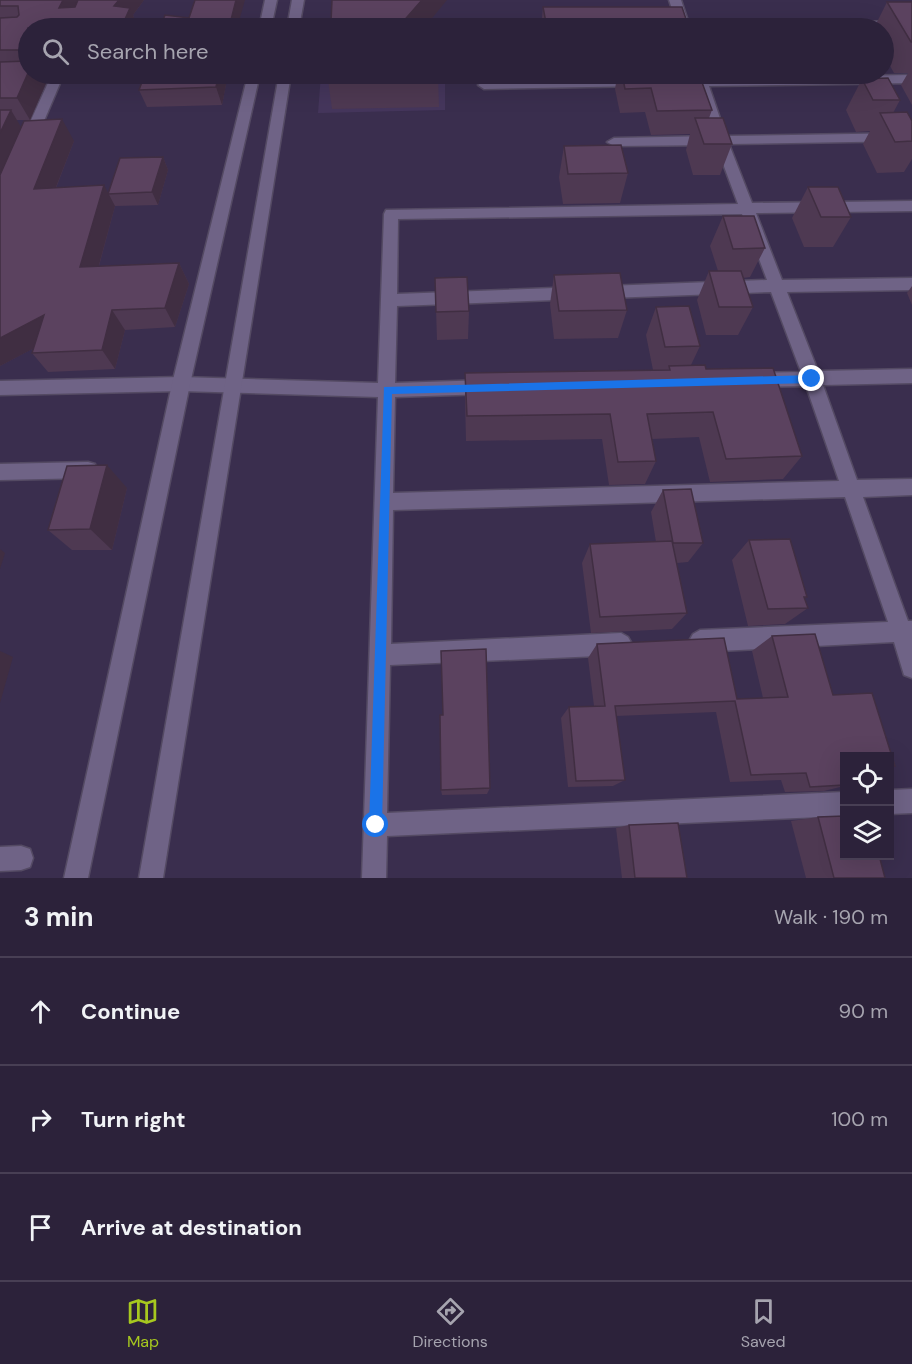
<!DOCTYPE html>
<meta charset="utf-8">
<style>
:root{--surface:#2c223a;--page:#382f45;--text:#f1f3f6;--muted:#a6a4af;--line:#483f54;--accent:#a7c81f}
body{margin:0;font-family:"DM Sans",sans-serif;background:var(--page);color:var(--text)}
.controls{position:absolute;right:18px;bottom:18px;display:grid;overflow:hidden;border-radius:0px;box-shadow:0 6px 24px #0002}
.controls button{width:54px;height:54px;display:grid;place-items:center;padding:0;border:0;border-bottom:2px solid var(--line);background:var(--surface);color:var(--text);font:30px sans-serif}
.stop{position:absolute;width:18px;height:18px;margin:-14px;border:4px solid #1a73e8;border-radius:50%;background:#fff}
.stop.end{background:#1a73e8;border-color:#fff;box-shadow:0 2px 6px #0008}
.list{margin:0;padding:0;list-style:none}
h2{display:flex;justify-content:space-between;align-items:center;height:78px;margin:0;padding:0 24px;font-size:26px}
h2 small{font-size:20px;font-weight:400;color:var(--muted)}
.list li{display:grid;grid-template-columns:39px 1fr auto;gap:18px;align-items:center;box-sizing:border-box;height:108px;padding:0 24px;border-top:2px solid var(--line)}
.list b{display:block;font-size:22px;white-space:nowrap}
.list em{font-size:20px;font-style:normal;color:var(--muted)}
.icon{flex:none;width:33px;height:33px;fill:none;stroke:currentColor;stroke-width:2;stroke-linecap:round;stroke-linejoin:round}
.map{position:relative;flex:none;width:912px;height:878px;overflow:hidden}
.search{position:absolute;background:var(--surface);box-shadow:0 6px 24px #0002;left:18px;right:18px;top:18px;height:66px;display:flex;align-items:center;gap:15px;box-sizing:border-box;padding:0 21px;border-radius:33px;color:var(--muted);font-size:22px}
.sheet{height:402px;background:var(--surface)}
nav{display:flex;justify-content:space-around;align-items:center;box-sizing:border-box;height:84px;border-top:2px solid var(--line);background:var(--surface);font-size:16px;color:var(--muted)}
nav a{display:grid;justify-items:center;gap:3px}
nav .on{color:var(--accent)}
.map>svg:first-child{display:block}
.built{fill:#45365c}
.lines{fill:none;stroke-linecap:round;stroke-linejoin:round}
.minor-casing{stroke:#544a63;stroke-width:3}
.tertiary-casing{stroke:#544a63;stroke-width:3}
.minor{fill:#6f6386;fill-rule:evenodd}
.tertiary{fill:#6f6386;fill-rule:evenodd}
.wall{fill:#4e3952}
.shaded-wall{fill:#402e42}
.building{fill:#5b425f;stroke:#402e42;stroke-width:1.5}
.route{fill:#1a73e8}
</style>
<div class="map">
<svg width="912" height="878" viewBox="0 0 912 878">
<rect width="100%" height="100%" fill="#3a2e4e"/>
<!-- built -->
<path class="built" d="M321 74H445V110L318 113Z"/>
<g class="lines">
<defs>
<g id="minor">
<path d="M669 0H681L689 24 912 21V29L653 28 659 24H677Z"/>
<path d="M52 74H64L35 142 33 145H23L21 142Z"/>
<path d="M693 74H705L707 78 912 75V83L709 86 726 136 912 133V141L729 144 752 203 912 201V211L756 213 782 280 912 278V290L787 292 818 371 912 369V383L823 385 857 480 912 479V495L863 497 908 621H912V678L904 675 894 642 700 652 693 648 689 641 693 634 700 630 888 622 845 497 393 510 391 644 621 633 628 637 632 644 628 651 621 655 390 665 387 813 844 792V816L387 836 386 878H362L378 397 181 391 0 395V381L181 377 378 383 384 214 386 210 738 204 716 145 614 146 607 142 614 138 713 136 697 86 688 85 686 82 694 78ZM742 214 767 280 397 294 398 219ZM771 292 801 372 755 373 749 375 746 380 749 385 755 387 806 386 839 481 393 493 395 397 487 394 493 392 496 387 493 382 487 380 395 383 397 306Z"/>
<path d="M640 79 646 83 644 86 484 89 478 85 484 81Z"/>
<path d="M88 462 95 464 97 470 95 476 88 478 0 480V464Z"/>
<path d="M912 789V813L890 814V790Z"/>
<path d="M21 846 30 849 33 858 30 867 21 870 0 871V847Z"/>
</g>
<g id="tertiary">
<path d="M265 0H277L271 28H259Z"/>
<path d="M292 0H304L299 28H287Z"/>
<path d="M248 74H260L190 384 88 878H64L172 384Z"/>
<path d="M279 74H291L163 878H139Z"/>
</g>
</defs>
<!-- minor casing -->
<use href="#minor" class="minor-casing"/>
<!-- tertiary casing -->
<use href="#tertiary" class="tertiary-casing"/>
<!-- minor -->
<use href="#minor" class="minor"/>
<!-- tertiary -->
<use href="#tertiary" class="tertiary"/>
</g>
<!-- wall -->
<g class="wall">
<path d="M0 0H144L133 15 138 28H28V74L46 83 30 120H16L21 128 74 141 56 188 109 193 163 157 168 170 158 205 115 206 99 266 179 263 189 284 175 327 125 330 115 369 48 372 32 353 34 348 0 366Z"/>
<path d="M887 2H912V105L901 85 908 73H894L884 55V28H874Z"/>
<path d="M543 7 689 28H541Z"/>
<path d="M63 74H99L97 79 65 78Z"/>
<path d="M145 74H228L222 105 147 107 139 90Z"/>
<path d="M438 74 439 107 332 109 328 80Z"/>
<path d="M545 74H699L712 110 709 118 732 144 720 175H693L686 150 690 134 651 135 645 112 620 113 615 89 617 77 546 79Z"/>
<path d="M862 79 900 100 893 113 912 121V159L904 172 877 173 863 144 870 131 856 132 846 110Z"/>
<path d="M564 146 628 173 620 203 563 204 559 177Z"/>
<path d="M808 187 851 217 833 247H804L792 218Z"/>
<path d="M723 216 765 248 750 277 743 278 753 307 738 335H706L697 300 709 271H718L710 246Z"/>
<path d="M554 275 627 310 618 338 554 339 550 304Z"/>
<path d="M435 278 469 311 468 339 437 340Z"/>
<path d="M912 286V305L907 293Z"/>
<path d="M656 307 700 346 691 365 706 369 802 456 783 479 710 482 699 437 652 439 656 461 645 484 609 485 602 439 466 441 465 399V373L653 370 646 335Z"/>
<path d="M127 488 112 550H72L48 530Z"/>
<path d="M663 490 703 543 688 562 677 563 687 613 672 629 591 633 582 563 590 544 656 542 651 512Z"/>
<path d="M749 540 807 597 805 598 808 608 785 624 748 626 732 560Z"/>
<path d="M815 634 833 695 872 693 895 766 890 767V756H844V786L824 791 785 792 781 780 730 782 716 712 616 716 625 780 613 786 568 787 561 718 569 707 594 706 588 658 597 644 724 638 737 699 763 698 752 651 772 636Z"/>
<path d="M490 788 487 794 442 795 441 790Z"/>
<path d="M818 817 885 878H806L791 821Z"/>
<path d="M629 825 687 878H622L616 828Z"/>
</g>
<!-- shaded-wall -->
<g class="shaded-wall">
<path d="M63 0H82L70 28 59 8Z"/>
<path d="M119 0H144L133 15 138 28H121L114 6Z"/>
<path d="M236 0H245L237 28H229Z"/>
<path d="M422 0H447L424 28 401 24Z"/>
<path d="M28 74H40L46 83 30 120 17 98Z"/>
<path d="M95 74H99L97 79Z"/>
<path d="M219 74H228L222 105 216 87Z"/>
<path d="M11 110 24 132 0 185V133Z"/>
<path d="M62 119 74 141 47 210 34 189Z"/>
<path d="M163 157 168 170 158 205 152 192Z"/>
<path d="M104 185 115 206 93 287 80 267Z"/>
<path d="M179 263 189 284 175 327 165 308Z"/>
<path d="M112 310 125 330 115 369 102 350Z"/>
<path d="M44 315 59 335 0 366V338Z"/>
<path d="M107 465 127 488 112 550 90 529Z"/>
<path d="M0 549 5 553 0 569Z"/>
<path d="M0 651 13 657 0 703Z"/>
</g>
<!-- building -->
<g class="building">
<path d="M0 0H63L59 8 75 7 78 0H119L114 6 130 8 121 28H28V50H0V18L17 17 19 15 18 6H0Z"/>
<path d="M195 0H236L229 28H160L165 15 189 18Z"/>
<path d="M332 0H422L401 24 436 23V28H333V22H331Z"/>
<path d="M887 2H912V42H911Z"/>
<path d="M543 7H682L689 28H547Z"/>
<path d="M28 61V73L17 98H0V62Z"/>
<path d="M145 74H219L216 87 139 90Z"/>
<path d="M328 74H438V78L328 80Z"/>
<path d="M622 74H699L712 110 657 111 651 88 625 89Z"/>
<path d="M888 78 900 100H873L862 79Z"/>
<path d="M0 110H11L0 133Z"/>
<path d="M907 112 912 121V141L895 142 880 113Z"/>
<path d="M695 118H723L732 144H704Z"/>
<path d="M62 119 34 189 104 185 80 267 179 263 165 308 112 310 102 350 32 353 44 315 0 338V175L24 121Z"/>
<path d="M621 145 628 173 568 174 564 146Z"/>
<path d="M163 157 152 192 108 194 120 158Z"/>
<path d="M808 187H838L851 217H821Z"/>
<path d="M723 216H754L765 248 733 249Z"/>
<path d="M709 271H741L753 307H719Z"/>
<path d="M620 273 627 310 559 311 554 275Z"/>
<path d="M467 277 469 311 436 312 435 278Z"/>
<path d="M689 306 700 346 665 347 656 307Z"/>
<path d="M705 365 706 369 773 368 802 456 726 459 713 412 647 414 656 461 618 462 610 414 467 416 465 373 670 370 669 366Z"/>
<path d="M107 465 90 529 48 530 67 466Z"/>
<path d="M691 489 703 543H673L663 490Z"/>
<path d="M790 539 807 597H804L808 608 768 609 749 540Z"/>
<path d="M672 541 687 613 600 617 590 544Z"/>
<path d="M815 634 833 695 872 693 895 766H890V756H844V785L810 787 806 773 751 775 735 701 615 706 625 780 576 781 569 707 605 706 597 644 724 638 737 699 788 697 772 636Z"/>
<path d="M486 649 490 788 441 790 440 715H443L441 651Z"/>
<path d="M844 816V855H879L885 878H834L818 817Z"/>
<path d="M678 823 687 878H635L629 825Z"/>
</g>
<!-- route -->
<path class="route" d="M812 375 817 379 812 383 392 394 382 825 380 829 376 831 371 829 369 825 384 387Z"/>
</svg>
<div class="controls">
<button><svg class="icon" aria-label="locate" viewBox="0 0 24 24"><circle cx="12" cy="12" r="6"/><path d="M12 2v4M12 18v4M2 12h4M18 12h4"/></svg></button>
<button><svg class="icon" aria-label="layers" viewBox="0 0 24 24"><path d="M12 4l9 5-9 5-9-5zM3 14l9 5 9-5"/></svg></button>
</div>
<div class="stop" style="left:376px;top:825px"></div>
<div class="stop end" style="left:812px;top:379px"></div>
<div class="search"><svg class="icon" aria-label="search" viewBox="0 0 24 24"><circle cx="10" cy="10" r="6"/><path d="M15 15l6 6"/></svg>Search here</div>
</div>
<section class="sheet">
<h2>3 min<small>Walk · 190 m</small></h2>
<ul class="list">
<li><svg class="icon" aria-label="ahead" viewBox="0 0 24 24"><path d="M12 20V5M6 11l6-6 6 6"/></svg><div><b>Continue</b></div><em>90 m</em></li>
<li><svg class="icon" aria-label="right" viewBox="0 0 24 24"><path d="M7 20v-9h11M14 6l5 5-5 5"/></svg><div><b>Turn right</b></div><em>100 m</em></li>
<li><svg class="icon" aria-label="arrive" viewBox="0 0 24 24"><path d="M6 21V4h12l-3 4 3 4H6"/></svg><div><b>Arrive at destination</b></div></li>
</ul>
</section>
<nav>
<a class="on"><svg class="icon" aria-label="map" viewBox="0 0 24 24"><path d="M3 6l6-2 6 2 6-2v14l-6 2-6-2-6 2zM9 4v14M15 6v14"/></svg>Map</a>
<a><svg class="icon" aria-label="directions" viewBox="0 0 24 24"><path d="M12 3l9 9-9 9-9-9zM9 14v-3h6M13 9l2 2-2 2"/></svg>Directions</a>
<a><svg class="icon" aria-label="saved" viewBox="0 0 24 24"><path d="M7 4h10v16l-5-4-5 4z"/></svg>Saved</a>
</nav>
